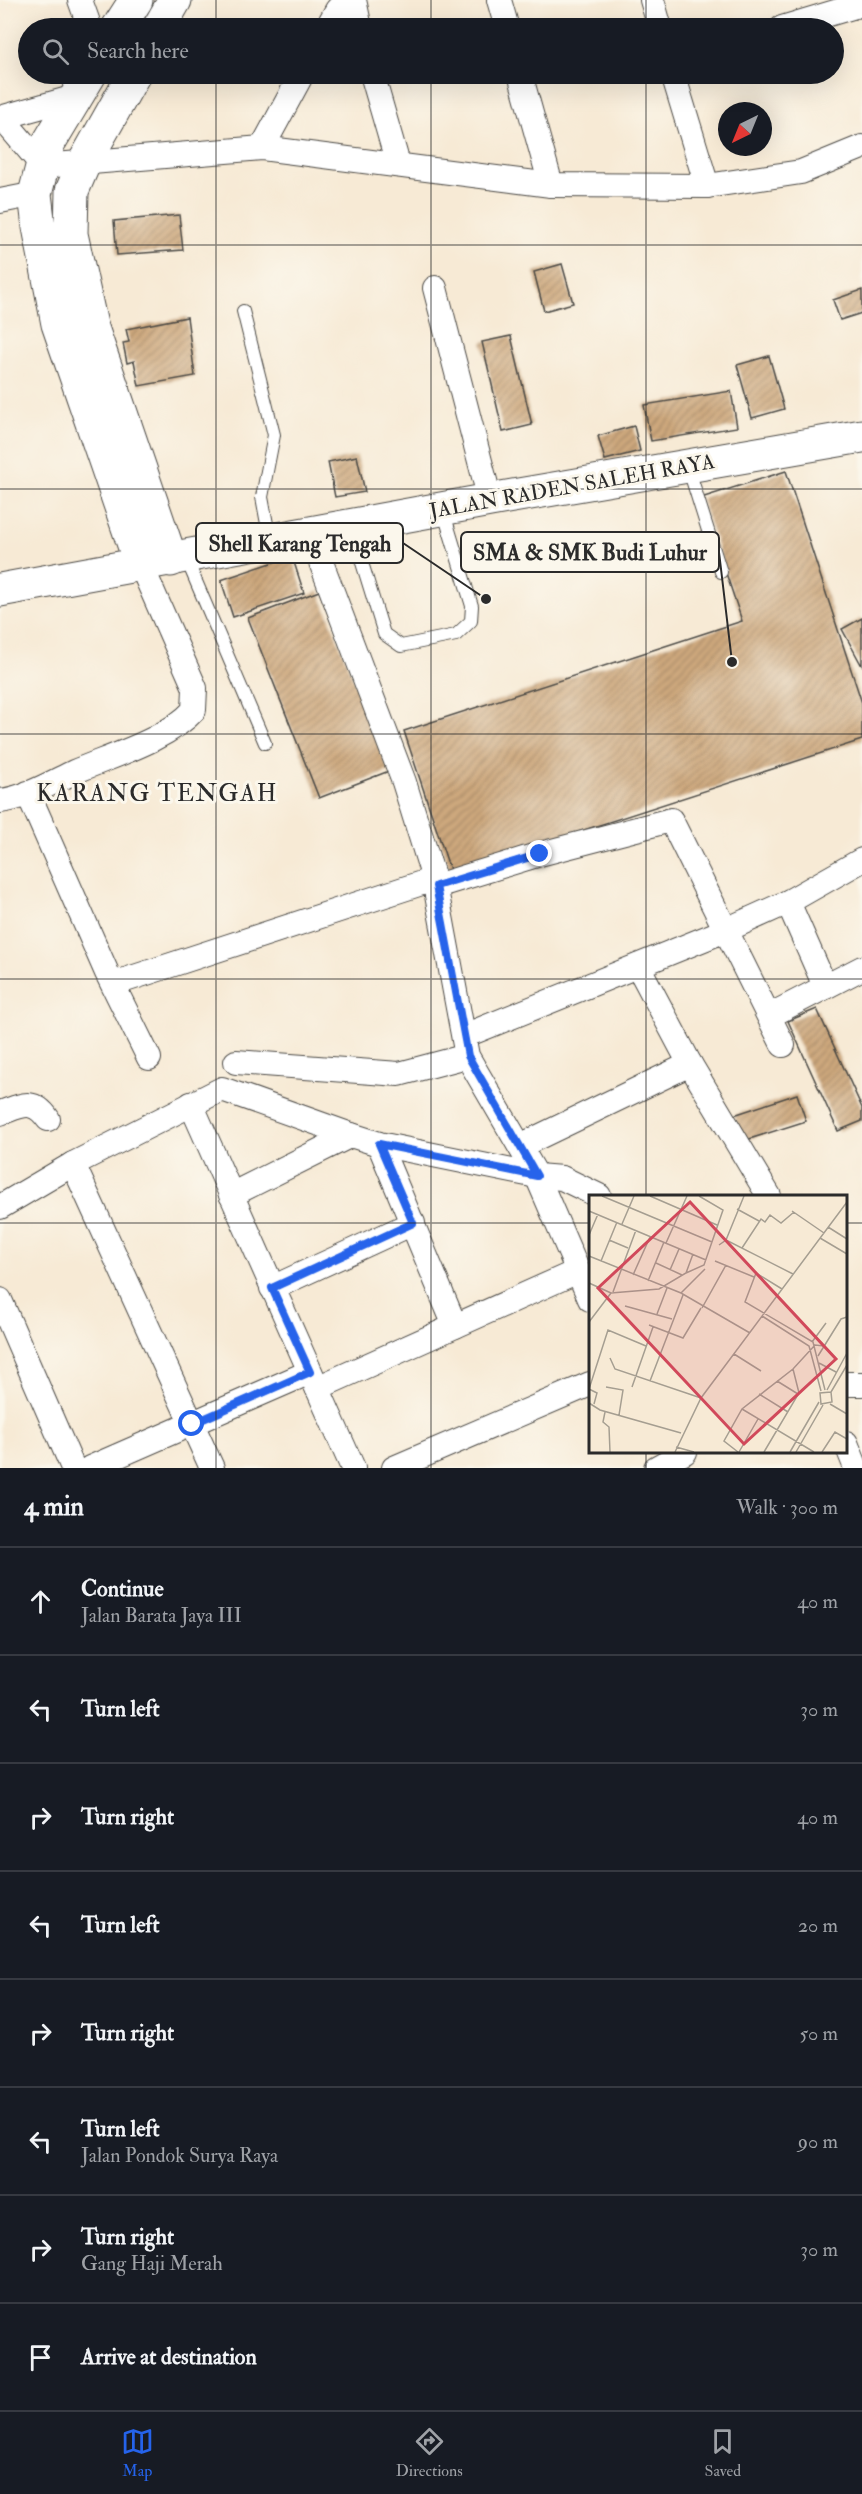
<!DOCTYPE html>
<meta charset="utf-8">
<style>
:root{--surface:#171b24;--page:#242831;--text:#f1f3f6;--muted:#9ea1a6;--line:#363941;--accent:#2563eb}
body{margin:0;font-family:"IM FELL Double Pica",serif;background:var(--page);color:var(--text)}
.compass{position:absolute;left:718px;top:102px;width:54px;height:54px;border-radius:50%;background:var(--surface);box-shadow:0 6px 24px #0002;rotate:223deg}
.stop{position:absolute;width:18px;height:18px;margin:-14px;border:4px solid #2563eb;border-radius:50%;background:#fff}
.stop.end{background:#2563eb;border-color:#fff;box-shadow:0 2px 6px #0008}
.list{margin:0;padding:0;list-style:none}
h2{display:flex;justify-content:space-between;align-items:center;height:78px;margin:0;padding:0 24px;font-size:26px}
h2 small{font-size:20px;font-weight:400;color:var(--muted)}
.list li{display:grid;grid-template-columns:39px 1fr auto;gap:18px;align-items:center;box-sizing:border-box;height:108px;padding:0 24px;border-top:2px solid var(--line)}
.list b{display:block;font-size:22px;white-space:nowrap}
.list p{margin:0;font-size:20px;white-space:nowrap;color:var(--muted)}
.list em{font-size:20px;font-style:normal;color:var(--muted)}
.icon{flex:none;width:33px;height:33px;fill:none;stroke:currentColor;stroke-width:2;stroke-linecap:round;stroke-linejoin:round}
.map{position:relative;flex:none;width:862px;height:1468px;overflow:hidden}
.search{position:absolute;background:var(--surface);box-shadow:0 6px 24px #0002;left:18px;right:18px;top:18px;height:66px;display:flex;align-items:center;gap:15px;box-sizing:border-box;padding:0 21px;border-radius:33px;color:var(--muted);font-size:22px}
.sheet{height:942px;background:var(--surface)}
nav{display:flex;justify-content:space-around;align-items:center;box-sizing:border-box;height:84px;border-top:2px solid var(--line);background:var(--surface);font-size:16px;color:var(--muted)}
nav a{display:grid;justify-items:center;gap:3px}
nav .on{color:var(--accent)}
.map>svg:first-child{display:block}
.building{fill:url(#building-hatch)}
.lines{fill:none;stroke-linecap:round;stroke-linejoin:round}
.lane-casing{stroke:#4a4844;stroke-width:14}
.street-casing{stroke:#4a4844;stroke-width:26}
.secondary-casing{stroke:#4a4844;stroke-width:35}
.lane{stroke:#fff;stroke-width:12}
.street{stroke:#fff;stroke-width:24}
.secondary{stroke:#fff;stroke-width:33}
.route{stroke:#2563eb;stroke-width:8}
.grid{fill:none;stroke:#2b2b2b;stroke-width:1.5;stroke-opacity:0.55}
.labels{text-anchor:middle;stroke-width:6;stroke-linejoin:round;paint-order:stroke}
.street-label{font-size:21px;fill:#2b2b2b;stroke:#fbf7ec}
.quarter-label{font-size:24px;letter-spacing:1.5px;fill:#2b2b2b;stroke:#fbf7ec}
.inset-road{fill:none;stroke:#a59e91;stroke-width:1.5}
.view{fill:#d1495b;fill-opacity:0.15;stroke:#d1495b;stroke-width:3}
.inset-edge{fill:none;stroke:#2b2b2b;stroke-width:3}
.leader{fill:none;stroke:#2b2b2b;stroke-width:2}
.callout-dot{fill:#2b2b2b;stroke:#fbf7ec;stroke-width:2}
.callout{fill:#fbf7ec;stroke:#2b2b2b;stroke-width:2}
.callout-label{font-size:22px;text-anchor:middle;font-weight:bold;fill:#2b2b2b}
</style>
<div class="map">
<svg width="862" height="1468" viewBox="0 0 862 1468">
<defs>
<pattern id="building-hatch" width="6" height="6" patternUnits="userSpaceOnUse" patternTransform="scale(1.5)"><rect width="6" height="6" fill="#cda87d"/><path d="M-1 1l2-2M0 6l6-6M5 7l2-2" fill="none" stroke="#a78967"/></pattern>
</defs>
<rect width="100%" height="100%" fill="#fbf7ec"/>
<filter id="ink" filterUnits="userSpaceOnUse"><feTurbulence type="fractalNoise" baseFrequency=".0167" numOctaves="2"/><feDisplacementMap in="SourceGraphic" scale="12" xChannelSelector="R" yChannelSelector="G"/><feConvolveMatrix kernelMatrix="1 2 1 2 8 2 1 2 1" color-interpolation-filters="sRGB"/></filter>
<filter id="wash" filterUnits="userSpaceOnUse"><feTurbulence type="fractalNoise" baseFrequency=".008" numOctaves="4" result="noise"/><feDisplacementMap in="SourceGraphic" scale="24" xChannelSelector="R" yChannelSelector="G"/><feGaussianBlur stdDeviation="1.35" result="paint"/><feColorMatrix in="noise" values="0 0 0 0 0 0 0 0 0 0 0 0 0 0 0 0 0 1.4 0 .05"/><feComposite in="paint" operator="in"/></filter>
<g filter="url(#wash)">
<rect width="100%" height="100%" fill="#f7ead5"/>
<g id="blocks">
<!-- building -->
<g class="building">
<path d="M179 215 183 250 117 255 114 221Z"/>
<path d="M562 264 573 303 544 311 534 272Z"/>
<path d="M862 290V313L840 320 833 300Z"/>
<path d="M187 317 195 376 139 386 134 361 127 363 123 343 129 342 126 329Z"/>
<path d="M511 336 532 425 503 432 482 342Z"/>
<path d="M769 356 784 409 752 418 737 365Z"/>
<path d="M731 391 737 427 651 441 644 405Z"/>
<path d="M634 426 640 451 605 460 598 436Z"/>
<path d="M357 456 365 492 335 497 328 462Z"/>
<path d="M786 471 862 703V740L451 873 404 731 742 621 701 498Z"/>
<path d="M292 556 304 593 233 617 221 580Z"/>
<path d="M319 591 389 771 319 798 248 618Z"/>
<path d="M862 618V666L842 629Z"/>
<path d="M817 1009 862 1108V1121L838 1131 788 1021Z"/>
<path d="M797 1094 806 1121 743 1141 734 1115Z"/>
</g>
</g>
</g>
<g filter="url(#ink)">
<use href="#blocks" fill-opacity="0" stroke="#4a4844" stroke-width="1.5"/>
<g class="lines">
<defs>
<g id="lane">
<path d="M243 311 274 435 262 497 270 540"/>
<path d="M688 467 721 572"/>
<path d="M351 527 384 634 401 646 456 635 471 621 472 606 443 510"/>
<path d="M186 558 265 743"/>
</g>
<g id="street">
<path d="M80 0 90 28"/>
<path d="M354 0 360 28"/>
<path d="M499 0 507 28"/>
<path d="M652 0 660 28"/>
<path d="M327 28 337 10 346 0"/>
<path d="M782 28 862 4"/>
<path d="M372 74 398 164"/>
<path d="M520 74 551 185"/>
<path d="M673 74 707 186"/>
<path d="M0 118 75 97"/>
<path d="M2 118 43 166 262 148 551 185 707 186 801 172 862 147"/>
<path d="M262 148 302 74"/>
<path d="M0 201 36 194"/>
<path d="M435 288 490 500"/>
<path d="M310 533 404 782 434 879 467 1056 537 1176 590 1299"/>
<path d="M28 793 107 973 149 1058"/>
<path d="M0 801C26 798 51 783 74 772 111 756 167 740 194 710L195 688 141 565"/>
<path d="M436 886 540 854 671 820 783 1045"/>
<path d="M788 902 825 986"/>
<path d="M638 966 690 1064 769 1196"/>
<path d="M113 984 434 879"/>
<path d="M769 1016 862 968"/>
<path d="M464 1036 726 930 788 902 862 860"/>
<path d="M236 1062 399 1074 467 1056"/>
<path d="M191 1104 353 1468"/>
<path d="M0 1113C21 1106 33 1097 48 1119"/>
<path d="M379 1144 455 1326"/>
<path d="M520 1146 690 1064"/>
<path d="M73 1164 212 1468"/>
<path d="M231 1195 351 1135 379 1144 537 1176 562 1178 599 1196"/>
<path d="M0 1207 73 1164 222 1089 351 1135"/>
<path d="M272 1288 413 1223"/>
<path d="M0 1300 73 1468"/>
<path d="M846 1384H862"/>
<path d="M317 1388 578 1271"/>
<path d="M846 1443 856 1468"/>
<path d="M90 1468 310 1372"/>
<path d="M394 1468 590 1384"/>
<path d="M656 1468 685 1452"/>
</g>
<g id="secondary">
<path d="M118 28 136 0"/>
<path d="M159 28 175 0"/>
<path d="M90 74 48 144 35 194 39 227 58 324 141 565"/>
<path d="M134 74 84 163 72 191 71 234 91 325 171 560"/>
<path d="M0 590 490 500 862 436"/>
</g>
</defs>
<!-- lane casing -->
<use href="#lane" class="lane-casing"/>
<!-- street casing -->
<use href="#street" class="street-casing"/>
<!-- secondary casing -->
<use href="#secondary" class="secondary-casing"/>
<!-- lane -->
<use href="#lane" class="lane"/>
<!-- street -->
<use href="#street" class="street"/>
<!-- secondary -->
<use href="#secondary" class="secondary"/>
</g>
</g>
<g class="lines" filter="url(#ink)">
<!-- route -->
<path class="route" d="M192 1424 310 1372 272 1288 413 1223 379 1144 537 1176 468 1056 436 886 540 854"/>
</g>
<!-- grid -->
<path class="grid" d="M216 0V28M431 0V28M646 0V28M216 74V1468M431 74V1468M646 74V1196M0 245H862M0 489H862M0 734H862M0 979H862M0 1223H590M846 1223H862M646 1452V1468"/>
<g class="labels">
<!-- street labels -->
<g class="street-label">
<text transform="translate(572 486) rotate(-10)" y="7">JALAN RADEN SALEH RAYA</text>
</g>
<!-- quarter labels -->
<g class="quarter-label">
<text x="157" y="801">KARANG TENGAH</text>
</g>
</g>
<!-- overview -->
<g transform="translate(589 1195)">
<rect width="258" height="258" fill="#f7ead5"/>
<path class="inset-road" d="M13 1 123 47M61 1 128 30M148 14 170 26M0 16 117 65M203 16 235 38M33 29 45 1M239 32 258 44M0 40 9 19M231 43 258 59M20 45 39 53M137 45 204 79M77 48 98 1M130 50 137 45 155 1M153 53 172 24 176 27 181 20 192 28 205 17M0 61 92 98 161 138M12 66 28 27M126 66 165 82M67 68 93 80M81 75 90 54M97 78 115 70 134 15 110 1M44 80 61 42M59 86 75 47M0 88 22 98M193 94 167 78 156 107 224 147 236 195M24 97 47 35M92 98 116 74M36 111 83 124M113 113 137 70M68 119 78 93M173 121 220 151 232 196M0 127 22 98 70 94 97 78 104 59M60 130 94 143 112 113M223 147 237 128M145 159 172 176M229 161 252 124 258 122M21 163 26 174 112 203M230 168 247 177M61 186 94 100M188 186 209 199M17 192 34 195 30 220M43 192 64 132M0 194 19 135 57 151M0 194 8 198 5 209M238 195 258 158M242 197 231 198 232 209 243 207 242 197 258 170M170 199 199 217M0 208 11 215 92 238M241 209 258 219M153 214 225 257M16 217 14 227 20 232 21 257M87 252 105 257M86 257 112 203 258 7M149 257 135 246 153 214 204 174 226 150 235 151M150 257 169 224M175 257 210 198 204 174M201 257 230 207M207 257 234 210M233 257 246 237 258 244"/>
<path class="view" d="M101 7 247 164 155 249 9 93Z"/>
<rect width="258" height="258" class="inset-edge"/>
</g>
<!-- callouts -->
<path class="leader" d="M486 599L403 543M732 662L719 552"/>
<g class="callout-dot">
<circle cx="486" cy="599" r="6"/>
<circle cx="732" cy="662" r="6"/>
</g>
<g class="callout">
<rect x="196" y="523" width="207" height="40" rx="6"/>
<rect x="461" y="532" width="258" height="40" rx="6"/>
</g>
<g class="callout-label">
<text x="300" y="551">Shell Karang Tengah</text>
<text x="590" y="560">SMA &amp; SMK Budi Luhur</text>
</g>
</svg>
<svg class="compass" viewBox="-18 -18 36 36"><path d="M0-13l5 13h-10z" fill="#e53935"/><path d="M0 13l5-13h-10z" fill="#9ea1a6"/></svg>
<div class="stop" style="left:192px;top:1424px"></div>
<div class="stop end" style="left:540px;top:854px"></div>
<div class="search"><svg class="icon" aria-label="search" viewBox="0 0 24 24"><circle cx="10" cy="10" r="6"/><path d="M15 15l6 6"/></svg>Search here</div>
</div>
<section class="sheet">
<h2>4 min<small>Walk · 300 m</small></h2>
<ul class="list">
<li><svg class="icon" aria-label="ahead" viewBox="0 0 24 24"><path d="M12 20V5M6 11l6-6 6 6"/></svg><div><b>Continue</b><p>Jalan Barata Jaya III</p></div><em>40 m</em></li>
<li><svg class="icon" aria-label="left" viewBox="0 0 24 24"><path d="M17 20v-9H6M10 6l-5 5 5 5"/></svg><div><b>Turn left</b></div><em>30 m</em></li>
<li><svg class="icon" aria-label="right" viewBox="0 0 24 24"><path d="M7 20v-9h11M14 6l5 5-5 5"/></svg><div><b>Turn right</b></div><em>40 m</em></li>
<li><svg class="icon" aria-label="left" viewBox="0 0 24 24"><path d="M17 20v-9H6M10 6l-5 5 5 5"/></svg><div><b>Turn left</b></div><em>20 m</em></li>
<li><svg class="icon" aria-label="right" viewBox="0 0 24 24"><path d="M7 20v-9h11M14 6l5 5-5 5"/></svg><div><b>Turn right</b></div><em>50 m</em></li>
<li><svg class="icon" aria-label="left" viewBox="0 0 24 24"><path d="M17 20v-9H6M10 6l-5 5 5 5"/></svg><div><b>Turn left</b><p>Jalan Pondok Surya Raya</p></div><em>90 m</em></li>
<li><svg class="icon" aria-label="right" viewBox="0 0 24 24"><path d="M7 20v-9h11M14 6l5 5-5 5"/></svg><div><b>Turn right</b><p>Gang Haji Merah</p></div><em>30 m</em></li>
<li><svg class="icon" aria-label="arrive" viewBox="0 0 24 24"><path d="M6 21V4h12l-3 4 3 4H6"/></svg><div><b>Arrive at destination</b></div></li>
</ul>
</section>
<nav>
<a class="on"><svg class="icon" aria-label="map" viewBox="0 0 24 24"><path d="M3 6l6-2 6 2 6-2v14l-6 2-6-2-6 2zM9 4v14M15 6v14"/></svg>Map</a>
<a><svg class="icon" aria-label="directions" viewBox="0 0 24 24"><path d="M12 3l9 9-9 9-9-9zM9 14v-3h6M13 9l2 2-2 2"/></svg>Directions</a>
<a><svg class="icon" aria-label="saved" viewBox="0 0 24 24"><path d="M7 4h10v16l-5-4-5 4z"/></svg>Saved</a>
</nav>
